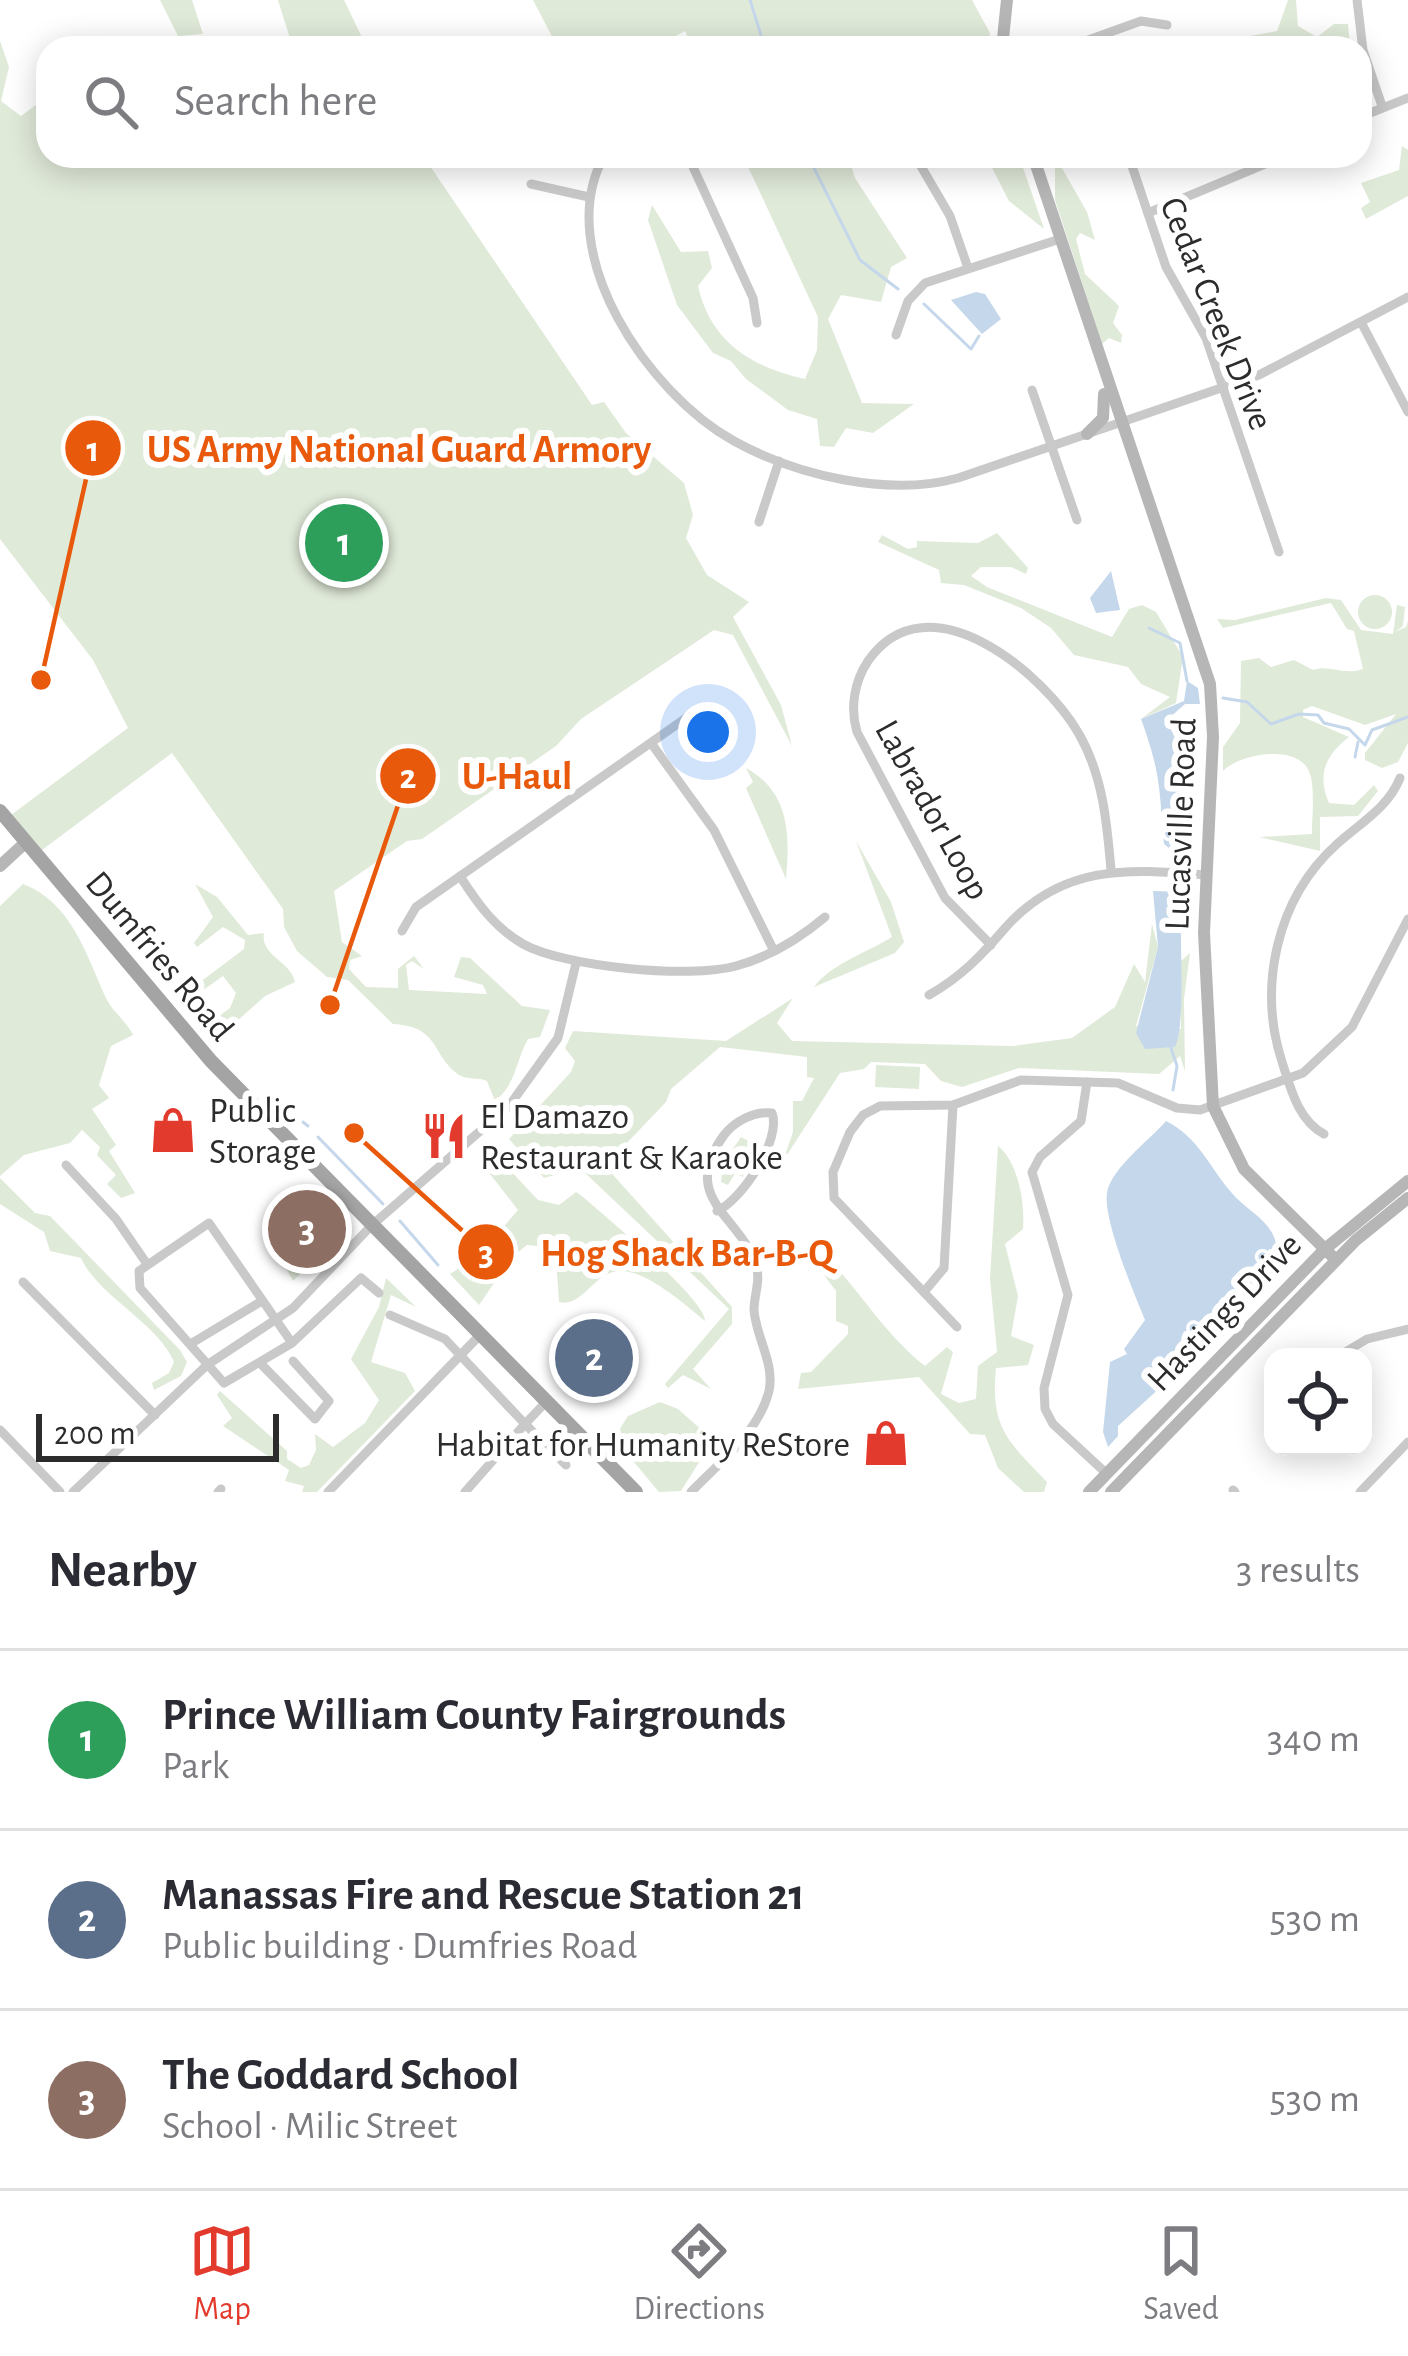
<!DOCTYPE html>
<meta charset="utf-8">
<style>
:root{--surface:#fff;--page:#f7f7f7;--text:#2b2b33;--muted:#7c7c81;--line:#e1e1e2;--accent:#e33a2e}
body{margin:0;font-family:"Alegreya Sans",sans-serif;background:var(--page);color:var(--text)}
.controls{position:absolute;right:36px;bottom:36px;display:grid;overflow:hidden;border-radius:24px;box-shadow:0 6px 30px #0003}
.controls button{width:108px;height:108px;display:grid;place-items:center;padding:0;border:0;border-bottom:3px solid var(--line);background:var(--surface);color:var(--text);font:60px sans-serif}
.scale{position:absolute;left:36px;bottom:30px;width:243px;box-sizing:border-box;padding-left:12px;border:6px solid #2c2c2c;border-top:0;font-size:33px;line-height:42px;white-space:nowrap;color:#2c2c2c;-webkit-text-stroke:9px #fff;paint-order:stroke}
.you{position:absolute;left:708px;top:732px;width:42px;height:42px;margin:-30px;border:9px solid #fff;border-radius:50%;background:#1a73e8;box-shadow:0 0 0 18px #1a73e833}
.badge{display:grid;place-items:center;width:78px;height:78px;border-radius:50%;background:var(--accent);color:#fff;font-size:39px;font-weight:700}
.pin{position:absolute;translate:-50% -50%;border:6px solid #fff;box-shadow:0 3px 12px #0006}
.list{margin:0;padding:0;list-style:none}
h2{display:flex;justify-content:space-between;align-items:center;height:156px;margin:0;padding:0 48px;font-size:51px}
h2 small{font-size:39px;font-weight:400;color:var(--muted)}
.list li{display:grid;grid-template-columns:78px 1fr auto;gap:36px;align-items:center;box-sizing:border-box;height:180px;padding:0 48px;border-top:3px solid var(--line)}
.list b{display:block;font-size:45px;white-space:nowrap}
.list p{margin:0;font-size:39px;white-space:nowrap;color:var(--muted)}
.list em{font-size:39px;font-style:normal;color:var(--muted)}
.icon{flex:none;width:66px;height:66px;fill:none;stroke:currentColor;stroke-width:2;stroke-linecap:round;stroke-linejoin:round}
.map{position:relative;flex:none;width:1408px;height:1492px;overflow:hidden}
.search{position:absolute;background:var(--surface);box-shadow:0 6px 30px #0003;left:36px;right:36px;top:36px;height:132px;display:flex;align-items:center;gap:30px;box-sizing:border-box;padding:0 42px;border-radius:36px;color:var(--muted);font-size:45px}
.sheet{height:696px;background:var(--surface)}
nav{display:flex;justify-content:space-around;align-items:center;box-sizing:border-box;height:168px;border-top:3px solid var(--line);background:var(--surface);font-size:33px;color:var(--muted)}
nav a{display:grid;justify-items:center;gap:6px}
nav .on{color:var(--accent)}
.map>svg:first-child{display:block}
.green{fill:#e0ead9}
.water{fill:#c5d7ea}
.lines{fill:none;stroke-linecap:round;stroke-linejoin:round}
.stream{stroke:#c5d7ea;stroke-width:3}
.street{stroke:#c9c9c9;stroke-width:9}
.secondary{stroke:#b6b6b6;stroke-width:12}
.primary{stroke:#a4a4a4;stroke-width:14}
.labels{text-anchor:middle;stroke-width:12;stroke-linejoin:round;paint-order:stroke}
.street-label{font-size:36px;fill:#2c2c2c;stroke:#fff}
.poi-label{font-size:36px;fill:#2c2c2c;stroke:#fff;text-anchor:start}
.leader{fill:none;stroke:#e8590c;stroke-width:4.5}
.callout-dot{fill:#e8590c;stroke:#fff;stroke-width:4.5}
.mark-label{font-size:36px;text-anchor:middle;font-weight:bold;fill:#fff}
.callout-label{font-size:39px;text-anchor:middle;font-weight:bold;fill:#e8590c;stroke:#fff;stroke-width:12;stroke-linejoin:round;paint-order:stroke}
</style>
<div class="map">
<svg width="1408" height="1492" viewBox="0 0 1408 1492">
<rect width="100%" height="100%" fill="#fff"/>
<!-- green -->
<g class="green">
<path d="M160 0H192L203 34 178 36Z"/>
<path d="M278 0H344L367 48H293Z"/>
<path d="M533 0H972L990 33 988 48H693L685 31 653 48H558Z"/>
<path d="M1288 0H1296L1298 26 1317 37 1334 24H1348L1350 45 1232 48 1222 41 1277 31Z"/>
<path d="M0 41 9 67 1 101 21 116 48 96V156H439L428 163 592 405 604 402 626 433 684 483 693 515 686 538 707 575 749 602 733 617 781 705 792 746 733 635 714 630 581 719 556 746 422 839 407 841 334 891 342 942 362 956 350 960 349 969 366 987 398 988V969L414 956 424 969 412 961 406 965 409 990 487 994 483 985 454 977 461 957 470 958 522 1006 550 1010 540 1037 528 1039C515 1062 517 1083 495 1101L487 1081C478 1077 467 1080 459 1075 430 1054 441 1027 393 1024L348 980 327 977 297 951 284 927 283 909 172 753 42 850 11 815 128 728 93 660 0 539Z"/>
<path d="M1402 146 1408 150V196L1366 219 1361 208 1370 202 1361 183 1399 170Z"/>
<path d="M743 156H848L855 178 907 258 891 267 881 302 841 295 828 319 862 403 914 404 873 433 846 428 834 447 820 446 817 419 788 410 746 379 731 361 713 353 677 305 648 220 652 205 681 252 708 251 712 268 698 286C711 343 752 367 805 379L817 350 818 317Z"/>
<path d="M986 156H1019L1044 229 1009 201Z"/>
<path d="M1055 156 1087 212 1095 240 1080 233 1076 239 1085 274 1119 306 1113 323 1122 335 1121 343 1109 338 1102 344 1055 200Z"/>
<path d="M997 533 1028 568 1026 574 1011 567H981L971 576 987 587 1112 637 1129 609 1142 605 1156 612 1183 657 1176 703 1141 719 1170 697 1141 684 1128 667 1074 655 1051 628 1021 608 964 585 941 583 939 570 878 542 882 535 908 549 917 547V541L978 543Z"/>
<circle cx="1375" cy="612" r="17"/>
<path d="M1326 598 1341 600 1361 630 1393 634 1397 605 1405 607 1403 626 1395 632 1406 627 1408 621V743L1398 762 1382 768 1365 760V753L1396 714 1365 725 1312 706 1303 710V717L1349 737C1327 754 1316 773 1329 803L1354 805 1374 785 1378 791 1358 816 1320 817V851L1259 837 1312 834C1312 817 1315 790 1310 774 1301 743 1240 753 1223 771V747L1240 723 1241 661 1259 658 1271 667 1294 660 1313 670C1329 664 1344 676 1363 669L1354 631 1347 629 1331 603 1223 628 1217 619 1235 620Z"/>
<path d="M746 768C790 792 790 835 786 879L746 788 753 782Z"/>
<path d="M856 841 891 902 904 942 895 953 814 987C831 964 868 952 892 937Z"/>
<path d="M23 884C71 902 86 954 105 996 112 1012 126 1020 133 1035L111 1046 99 1085 109 1098 92 1109 116 1145 109 1151 135 1193 121 1198 107 1184 116 1175 97 1155 100 1147 82 1130 70 1143 24 1155 0 1176V906Z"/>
<path d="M195 884 217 897 248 935 264 933C260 956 291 961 295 982L265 996 215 1041 204 1027 230 1008 236 993 223 976 192 998 175 1001 244 949 245 940 223 927 197 947 194 943 213 917Z"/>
<path d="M1152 924 1158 947 1136 1026 1181 1029V961L1190 953 1184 999 1185 1071 1180 1056 1159 1074 1019 1068 962 1087 941 1081 925 1064 871 1062 864 1069 840 1073 783 1161 793 1132V1101H802L814 1078 807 1077V1057L720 1047 671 1089 666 1102 605 1166 732 1307V1324L693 1369 711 1389 683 1375 668 1388 665 1384 729 1309 584 1172 576 1169 544 1178 509 1139 571 1072 575 1061 565 1048 573 1031 726 1041 793 998 777 1023 792 1041 1013 1046 1072 1038 1115 1007 1134 964 1145 982Z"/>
<path d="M876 1065 920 1067 919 1089 875 1087Z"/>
<path d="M741 1137 752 1143 743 1177 735 1173 728 1185 721 1182 723 1163Z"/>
<path d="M998 1146C1018 1162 1025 1202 1023 1229L1005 1244 1018 1296 1011 1336 1034 1345 1028 1365 996 1368C990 1428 1008 1441 1047 1482L1044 1492H1024L998 1468 985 1435 970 1434 919 1377 798 1389 801 1373 811 1372 848 1334V1326L836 1321V1291L824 1275 835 1266C866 1300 888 1337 925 1366L947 1347 953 1352 941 1394 959 1403 976 1399 978 1366 997 1352 990 1279Z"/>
<path d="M493 1152 538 1200 559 1205 576 1192 583 1197C605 1216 706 1300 705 1321 684 1304 650 1273 623 1271 594 1269 584 1308 559 1302L556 1259 546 1247 527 1245 512 1257 479 1305 450 1274 478 1256 518 1210 480 1161Z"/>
<path d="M0 1178 35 1213 50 1216 180 1350 187 1362 181 1376 154 1390 152 1383 169 1373 174 1362C159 1324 97 1295 81 1258L50 1251 44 1232 0 1204Z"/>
<path d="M277 1224 313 1261 293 1281 267 1233Z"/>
<path d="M386 1278 416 1307 391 1295 371 1362 405 1373 415 1391 317 1492H302L304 1486 285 1481 289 1470 223 1426 232 1418 217 1395 220 1391 287 1451V1459L301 1468 309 1465 316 1450 315 1434 333 1447 365 1423 379 1400 351 1359 379 1307Z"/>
<path d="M660 1402 678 1409 713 1440 681 1491 659 1492 614 1438 628 1416Z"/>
</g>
<!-- water -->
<g class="water">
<path d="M976 292 985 294 1001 319 982 334 951 300Z"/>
<path d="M1111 571 1120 610 1096 613 1090 598Z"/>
<path d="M1187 681 1198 688 1200 704H1185L1167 720 1180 750 1186 845 1175 853 1164 844C1159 787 1161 774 1141 719L1184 701Z"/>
<path d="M1153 891 1182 892C1178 928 1187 1022 1175 1047L1145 1049 1136 1033 1158 947Z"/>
<path d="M1166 1121C1199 1138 1208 1165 1231 1192 1248 1213 1276 1221 1277 1252L1251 1286 1226 1296 1227 1317 1193 1341 1195 1356 1118 1426V1436L1108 1447 1103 1432 1110 1362 1127 1354 1124 1349 1145 1320C1134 1293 1103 1220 1107 1193 1111 1168 1150 1140 1166 1121Z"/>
</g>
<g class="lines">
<!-- stream -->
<g class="stream">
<path d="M750 0 765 48"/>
<path d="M808 156 860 260 898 289"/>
<path d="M924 304 971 349 979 336"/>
<path d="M1149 628 1180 643 1187 681"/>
<path d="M1223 698 1247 702 1271 724 1299 714 1318 715 1324 723 1349 729 1365 745 1372 730 1408 717"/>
<path d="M1355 757 1358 742"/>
<path d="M1171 1048 1177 1066 1173 1090"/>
<path d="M303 1122 308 1126"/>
<path d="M318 1137 383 1204"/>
<path d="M400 1221 438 1265"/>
</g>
<!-- street -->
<g class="street">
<path d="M1357 0 1363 50 1382 106"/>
<path d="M1066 48 1141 21 1167 25"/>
<path d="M1360 117 1408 98"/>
<path d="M604 156C551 253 649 394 734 441 797 476 889 497 958 478L1259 375 1408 297"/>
<path d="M688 156 753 298 757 323"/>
<path d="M915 156 950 216 968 268"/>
<path d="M1131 163 1166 267 1206 338 1279 552"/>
<path d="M531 184 589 197"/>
<path d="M1148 213 1284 156"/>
<path d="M1361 322 1408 412"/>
<path d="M896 335 908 301 925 283 1060 239"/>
<path d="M1032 390 1077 520"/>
<path d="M759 522 779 461"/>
<path d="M651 743 714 830 774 951"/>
<path d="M460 876C477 903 495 928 523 944 564 967 690 979 736 966 769 957 799 939 825 917"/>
<path d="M402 931 416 907 689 716 716 711"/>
<path d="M991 945 945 898 857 732C850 708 854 682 868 661 928 575 1045 674 1079 734 1103 776 1107 823 1111 870"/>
<path d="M929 995C961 977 982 955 1006 927 1062 865 1127 868 1205 875"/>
<path d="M1087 1082 1081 1121 1040 1157 1032 1172 1068 1295 1044 1388 1045 1409 1053 1424 1107 1474"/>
<path d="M1324 1134C1299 1121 1291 1090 1283 1065 1257 988 1276 899 1337 844 1360 823 1388 808 1400 778"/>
<path d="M66 1165 116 1219 147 1264"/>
<path d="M23 1282 155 1415"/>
<path d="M924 1292 944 1268 953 1105"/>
<path d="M390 1315 445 1339 525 1424 465 1492"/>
<path d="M957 1327 834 1198 833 1172 850 1132 863 1115 880 1106 953 1105 1021 1080 1118 1083 1177 1108 1200 1110 1303 1073 1352 1027 1408 919"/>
<path d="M192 1343 262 1301"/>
<path d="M292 1343 209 1223 139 1271 140 1288 224 1383 292 1343 361 1278 379 1293"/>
<path d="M1337 1357 1367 1339 1408 1329"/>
<path d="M260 1363 315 1419 329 1401 293 1361"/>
<path d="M545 1403 525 1424 566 1465"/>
<path d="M0 1430 60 1492"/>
<path d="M1233 1490 1235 1492"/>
<path d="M73 1492 207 1365 293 1308 371 1226 509 1106 558 1038 576 963"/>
<path d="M218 1492 221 1489"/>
<path d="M328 1492 479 1336"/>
<path d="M691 1492C719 1463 759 1432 769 1391 775 1363 756 1338 754 1310 754 1294 761 1281 756 1265 740 1215 678 1199 724 1135 735 1121 754 1111 772 1113 782 1139 742 1200 717 1211"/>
<path d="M1360 1492 1408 1442"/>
</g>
<!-- secondary -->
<g class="secondary">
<path d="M1002 48 1007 0"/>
<path d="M1033 156 1210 684 1213 737 1204 933 1213 1106 1244 1169 1336 1260"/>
<path d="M1087 434 1103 418 1104 394"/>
<path d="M0 866 26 842"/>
<path d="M1089 1492 1325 1249 1408 1181"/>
<path d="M1111 1492 1356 1240 1408 1198"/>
</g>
<!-- primary -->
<path class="primary" d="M0 811 211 1061 636 1492"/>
</g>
<!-- icons -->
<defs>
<symbol id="shop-bare" viewBox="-9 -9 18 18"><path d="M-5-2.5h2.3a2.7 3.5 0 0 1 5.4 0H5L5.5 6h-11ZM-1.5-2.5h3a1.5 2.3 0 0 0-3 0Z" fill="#e33a2e" stroke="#fff" stroke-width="2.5" paint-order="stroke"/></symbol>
<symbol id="restaurant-bare" viewBox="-9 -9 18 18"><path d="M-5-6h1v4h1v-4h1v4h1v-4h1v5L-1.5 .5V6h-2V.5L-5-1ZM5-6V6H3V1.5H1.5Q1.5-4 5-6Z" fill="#e33a2e" stroke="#fff" stroke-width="2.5" paint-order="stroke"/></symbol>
</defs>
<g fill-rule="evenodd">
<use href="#shop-bare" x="140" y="1097" width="66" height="66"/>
<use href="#restaurant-bare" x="411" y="1103" width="66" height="66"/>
<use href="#shop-bare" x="853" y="1410" width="66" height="66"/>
</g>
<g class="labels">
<!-- street labels -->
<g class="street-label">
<text transform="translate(1218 313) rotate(68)" y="13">Cedar Creek Drive</text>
<text transform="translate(934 809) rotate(61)" y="13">Labrador Loop</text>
<text transform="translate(1179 824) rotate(-88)" y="13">Lucasville Road</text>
<text transform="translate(161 955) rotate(50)" y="13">Dumfries Road</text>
<text transform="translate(1223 1311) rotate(-46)" y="13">Hastings Drive</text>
</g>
<!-- poi labels -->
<g class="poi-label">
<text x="209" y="1122">Public<tspan x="209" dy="41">Storage</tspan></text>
<text x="480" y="1128">El Damazo<tspan x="480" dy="41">Restaurant &amp; Karaoke</tspan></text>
<text x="850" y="1456" text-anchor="end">Habitat for Humanity ReStore</text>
</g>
</g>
<!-- callouts -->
<path class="leader" d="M41 680L93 448M330 1005L408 776M354 1133L486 1252"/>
<g class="callout-dot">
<circle cx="41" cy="680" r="12"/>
<circle cx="330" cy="1005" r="12"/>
<circle cx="354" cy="1133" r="12"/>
<circle cx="93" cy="448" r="30"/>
<circle cx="408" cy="776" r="30"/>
<circle cx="486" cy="1252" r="30"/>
</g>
<g class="mark-label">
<text x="93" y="461">1</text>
<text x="408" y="788">2</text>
<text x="486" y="1265">3</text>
</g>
<g class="callout-label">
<text x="399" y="462">US Army National Guard Armory</text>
<text x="517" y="789">U-Haul</text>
<text x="687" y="1266">Hog Shack Bar-B-Q</text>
</g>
</svg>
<div class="controls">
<button><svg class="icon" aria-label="locate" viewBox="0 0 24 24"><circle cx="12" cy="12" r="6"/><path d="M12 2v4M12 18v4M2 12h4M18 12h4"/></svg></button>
</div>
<div class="scale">200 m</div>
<div class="you"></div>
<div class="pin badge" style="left:344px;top:543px;background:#2e9e5b">1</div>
<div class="pin badge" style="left:594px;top:1358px;background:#5c6f8a">2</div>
<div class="pin badge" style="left:307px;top:1229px;background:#8d6e63">3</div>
<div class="search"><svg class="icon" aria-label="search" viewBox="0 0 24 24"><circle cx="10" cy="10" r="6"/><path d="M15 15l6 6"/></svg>Search here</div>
</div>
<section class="sheet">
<h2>Nearby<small>3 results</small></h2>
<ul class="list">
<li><span class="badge" style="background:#2e9e5b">1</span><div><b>Prince William County Fairgrounds</b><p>Park</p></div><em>340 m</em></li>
<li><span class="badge" style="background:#5c6f8a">2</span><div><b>Manassas Fire and Rescue Station 21</b><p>Public building · Dumfries Road</p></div><em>530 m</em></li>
<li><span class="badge" style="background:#8d6e63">3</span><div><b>The Goddard School</b><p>School · Milic Street</p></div><em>530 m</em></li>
</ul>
</section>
<nav>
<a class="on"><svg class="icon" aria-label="map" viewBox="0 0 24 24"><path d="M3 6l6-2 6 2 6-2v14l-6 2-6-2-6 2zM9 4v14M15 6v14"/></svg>Map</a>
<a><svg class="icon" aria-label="directions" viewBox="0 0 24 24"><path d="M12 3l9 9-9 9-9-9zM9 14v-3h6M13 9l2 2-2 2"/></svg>Directions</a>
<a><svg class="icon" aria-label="saved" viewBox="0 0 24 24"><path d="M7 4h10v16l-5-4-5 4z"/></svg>Saved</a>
</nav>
